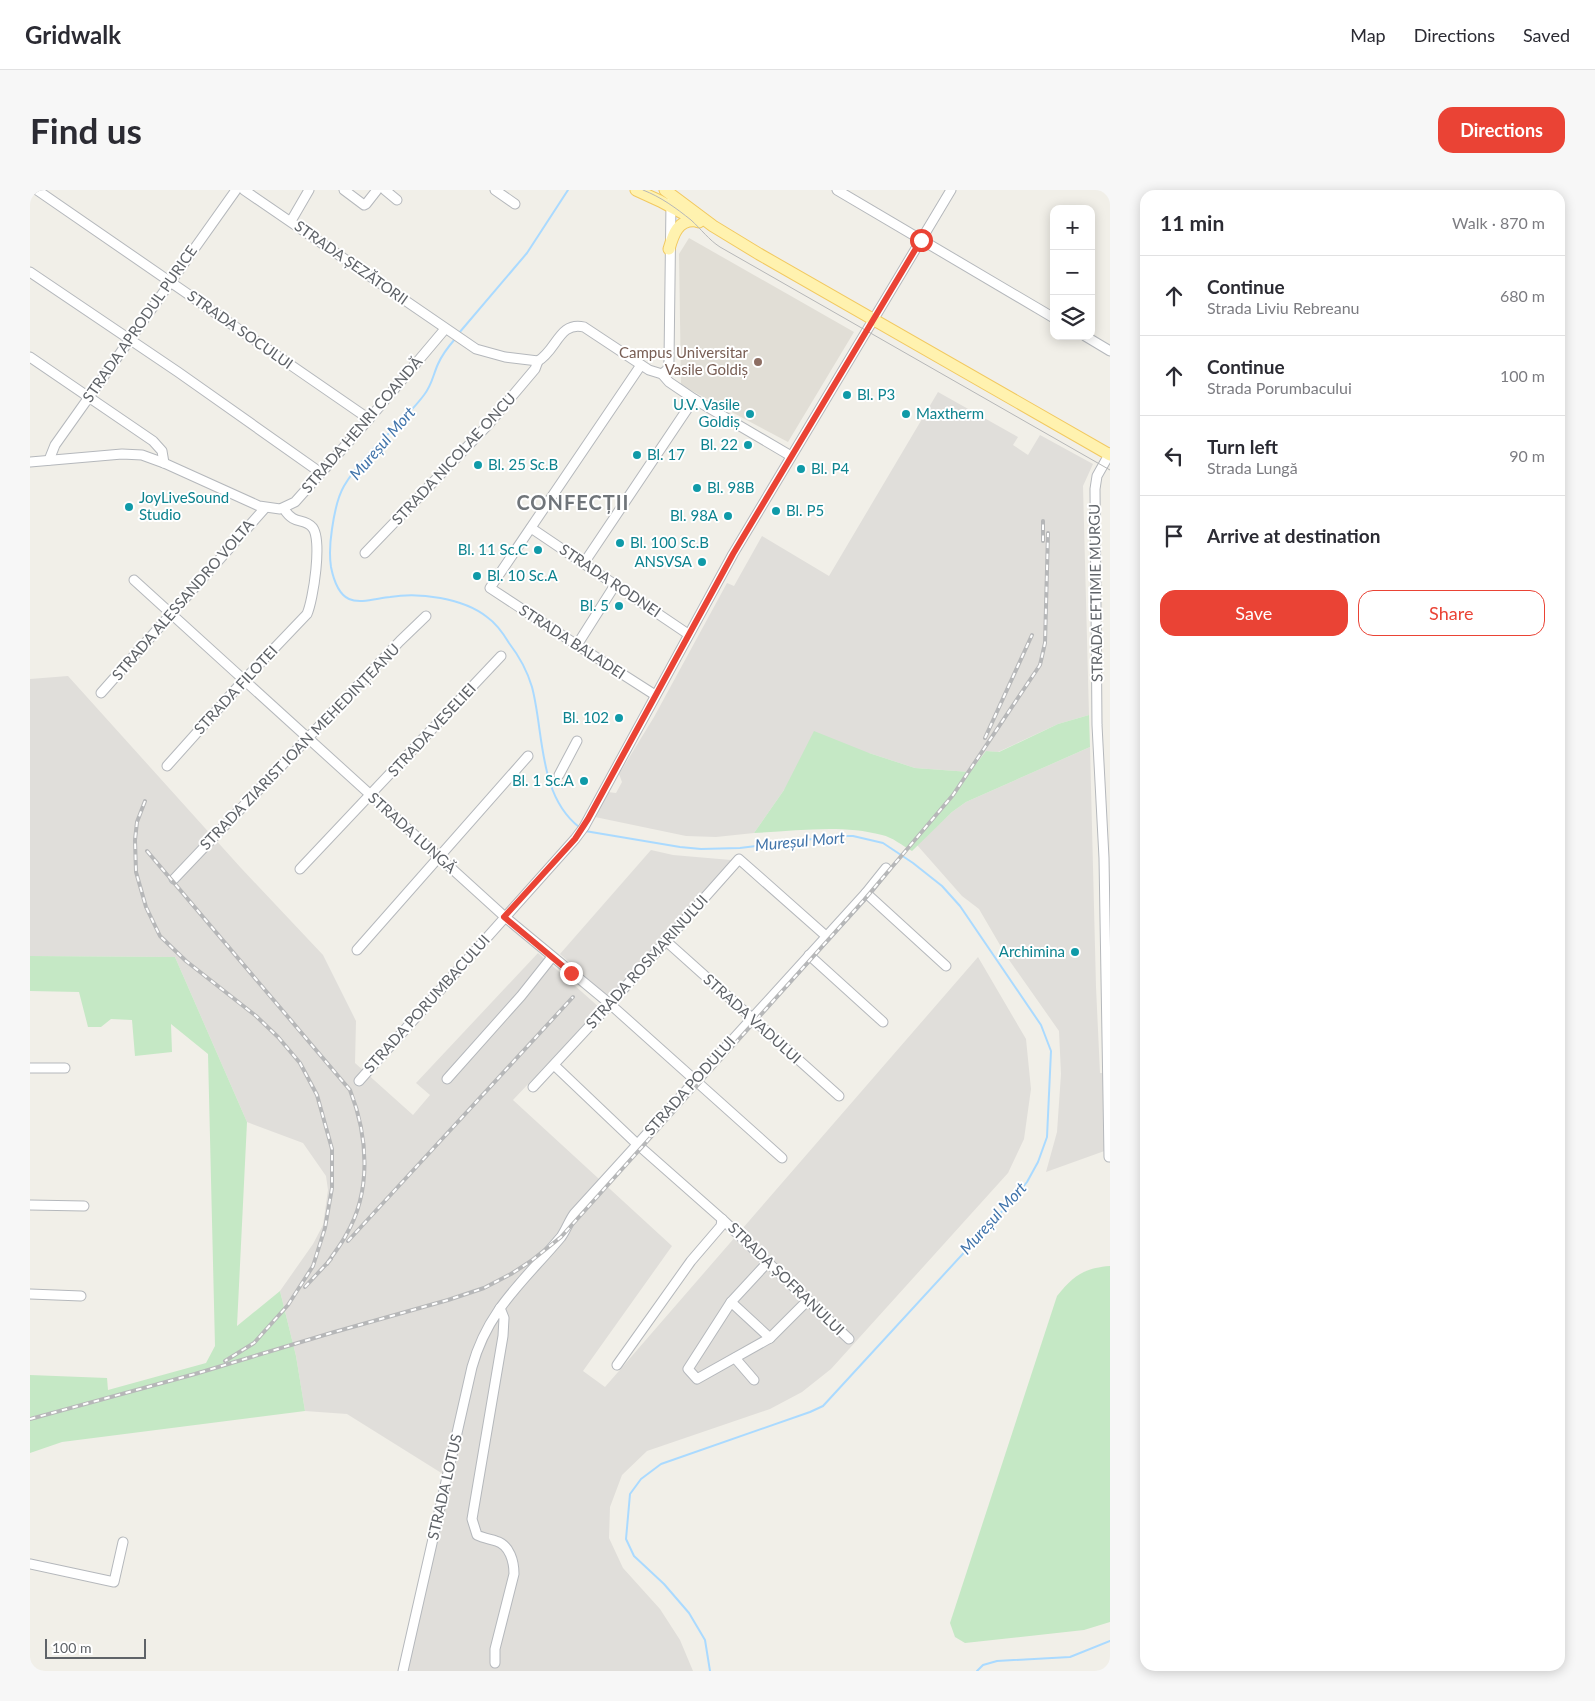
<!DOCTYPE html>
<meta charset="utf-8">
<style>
:root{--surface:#fff;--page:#f7f7f7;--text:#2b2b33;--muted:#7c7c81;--line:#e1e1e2;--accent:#ea4335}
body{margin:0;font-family:Lato,sans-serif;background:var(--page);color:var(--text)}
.controls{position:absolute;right:15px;top:15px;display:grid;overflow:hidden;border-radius:10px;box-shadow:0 2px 12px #0003}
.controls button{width:45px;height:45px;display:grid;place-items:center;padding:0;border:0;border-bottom:1px solid var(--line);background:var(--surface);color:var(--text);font:25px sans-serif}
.scale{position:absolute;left:15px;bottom:12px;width:101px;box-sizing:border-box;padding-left:5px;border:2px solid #5f6368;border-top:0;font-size:14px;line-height:18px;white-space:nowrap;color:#5f6368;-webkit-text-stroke:4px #fff;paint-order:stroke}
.stop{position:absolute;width:15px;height:15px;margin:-11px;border:4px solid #ea4335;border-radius:50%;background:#fff}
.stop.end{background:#ea4335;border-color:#fff;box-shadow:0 1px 5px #0008}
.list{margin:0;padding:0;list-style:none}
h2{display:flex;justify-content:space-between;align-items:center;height:65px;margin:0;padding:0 20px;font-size:21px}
h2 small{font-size:16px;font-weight:400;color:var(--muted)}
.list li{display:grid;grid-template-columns:32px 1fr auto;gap:15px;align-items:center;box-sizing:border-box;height:80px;padding:0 20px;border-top:1px solid var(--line)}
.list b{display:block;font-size:19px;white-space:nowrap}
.list p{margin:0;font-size:16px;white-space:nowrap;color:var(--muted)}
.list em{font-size:16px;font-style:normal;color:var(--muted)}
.actions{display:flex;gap:10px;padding:15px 20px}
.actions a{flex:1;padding:11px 0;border:1px solid var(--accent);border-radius:15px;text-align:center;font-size:18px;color:var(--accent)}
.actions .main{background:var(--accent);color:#fff}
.icon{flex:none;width:28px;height:28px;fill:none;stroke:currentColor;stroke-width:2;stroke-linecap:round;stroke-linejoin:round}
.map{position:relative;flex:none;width:1080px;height:1481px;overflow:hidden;border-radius:15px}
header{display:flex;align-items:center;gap:30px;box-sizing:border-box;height:70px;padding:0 25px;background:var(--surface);border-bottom:1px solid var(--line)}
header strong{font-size:24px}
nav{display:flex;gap:28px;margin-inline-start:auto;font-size:18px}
.intro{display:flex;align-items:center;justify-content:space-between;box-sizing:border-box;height:120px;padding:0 30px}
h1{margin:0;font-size:35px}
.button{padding:12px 22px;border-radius:15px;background:var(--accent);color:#fff;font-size:18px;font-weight:700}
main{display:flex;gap:30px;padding:0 30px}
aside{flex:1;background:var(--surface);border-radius:15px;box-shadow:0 2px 12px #0003}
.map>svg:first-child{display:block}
.industrial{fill:#e0deda}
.education{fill:#e1ded6}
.green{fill:#c5e8c5}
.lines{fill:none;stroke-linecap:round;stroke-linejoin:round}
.stream{stroke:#aadaff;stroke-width:2}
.minor-casing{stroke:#b5b8bc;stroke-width:11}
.major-casing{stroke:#f2c960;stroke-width:13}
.minor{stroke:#fff;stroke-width:9}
.major{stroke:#fff2af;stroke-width:11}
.tram{stroke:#b6b7b8;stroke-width:1}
.rail-casing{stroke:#b6b7b8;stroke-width:4}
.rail{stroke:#fff;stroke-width:2;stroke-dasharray:5.5;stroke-linecap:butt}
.route{stroke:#ea4335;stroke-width:6}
.education-dot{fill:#8d6e63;stroke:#fff;stroke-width:2}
.culture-dot{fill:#0f9aa8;stroke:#fff;stroke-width:2}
.labels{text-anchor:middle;stroke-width:4;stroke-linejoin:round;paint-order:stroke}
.street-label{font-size:15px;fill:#5f6368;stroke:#fff}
.education-label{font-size:15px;fill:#785e54;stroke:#fff;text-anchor:end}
.culture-label{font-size:15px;fill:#0d838f;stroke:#fff;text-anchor:start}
.water-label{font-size:16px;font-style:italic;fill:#4174aa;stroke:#fff}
.district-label{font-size:20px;font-weight:bold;letter-spacing:1px;fill:#70757a;stroke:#fff}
</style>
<header>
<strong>Gridwalk</strong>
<nav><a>Map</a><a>Directions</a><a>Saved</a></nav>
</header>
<div class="intro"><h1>Find us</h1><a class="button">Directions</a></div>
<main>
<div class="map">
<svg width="1080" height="1481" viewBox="0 0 1080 1481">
<rect width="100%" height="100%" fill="#f1efe8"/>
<!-- industrial -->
<g class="industrial">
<path d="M908 202 988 247 983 255 998 265 1010 245 1063 274 1053 296 1059 525 1028 534 968 562 956 561 940 582 885 578 839 563 754 600 724 643 686 647 656 646 565 627 578 602 586 603 592 592 589 584 624 527 697 393 704 396 732 346 799 386Z"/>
<path d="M38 486 211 678 293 765 326 831 325 873 383 925 400 905 386 893 508 763 570 818 483 910 642 1056 553 1181 575 1197 948 767 996 849 1001 899 994 949 978 983 801 1179 772 1202 740 1219 617 1261 592 1285 580 1317 579 1348 593 1378 630 1419 650 1450 663 1481H371L413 1284 317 1224 275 1221 266 1166 250 1101 283 1054 293 1035 298 1000 296 986 273 953 217 932 145 767 0 766V489Z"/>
<path d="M1060 557 1066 797 1070 883H1080V959L1016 982 1027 942 1031 884 1029 841 977 767 949 719 932 706 887 655 922 622 936 612Z"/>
<path d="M621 660 643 665 701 670 579 807 530 764Z"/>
</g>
<!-- education -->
<path class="education" d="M659 48 824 142 758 252 651 195 649 64Z"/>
<!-- green -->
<g class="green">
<path d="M1059 525 1060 557 936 612 922 622 882 661C873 656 862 647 852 645 811 634 766 641 724 643L754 600 784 541 839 563 885 578 940 582 956 561 969 562 1028 534Z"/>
<path d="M0 766 145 767 217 932 207 1136 250 1101 266 1166 275 1221 32 1252 0 1263V1185L77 1188 78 1200 176 1173 185 1156 178 864 141 834 142 862 105 866 102 830 81 829 71 837H58L49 802 0 801Z"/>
<path d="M1080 1076V1432L1054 1440 935 1453 925 1447 920 1433 1027 1106C1043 1086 1054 1078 1080 1076Z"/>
</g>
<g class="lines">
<!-- stream -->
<g class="stream">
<path d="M429 143 497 63 538 0"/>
<path d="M425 149C418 157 412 165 408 174 403 185 402 195 394 205 370 237 335 261 314 296 307 308 304 325 302 339 300 352 299 364 301 377 303 387 308 404 319 409 330 414 348 408 360 407 389 402 433 408 457 427 467 434 473 443 479 453 489 466 497 480 502 497 514 542 508 605 549 637"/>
<path d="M555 641 650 657 671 659 710 658 807 646H823L853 653 883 673 912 696 930 716 1011 835 1021 861 1017 947 1008 972 997 992 986 1006 793 1216 780 1222 631 1274 611 1289 600 1304 596 1349 604 1366 634 1394 659 1423 675 1450 680 1481"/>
<path d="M947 1481 953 1475 967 1471 1040 1467 1080 1451"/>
</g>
<defs>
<g id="minor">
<path d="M7 0 339 229"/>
<path d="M214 0 446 159 475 167 508 171C527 160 529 131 554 137L619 180 632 184 639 192 664 209 761 266"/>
<path d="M314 0 334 15 336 14 347 0"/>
<path d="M355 0 367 10"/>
<path d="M465 0 485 14"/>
<path d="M807 0 1024 128"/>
<path d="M261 31 279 0"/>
<path d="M0 82 148 182 291 283"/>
<path d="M1055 146 1080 161"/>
<path d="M0 167 123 251 132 261 134 273"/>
<path d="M611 175 460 398 547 455 625 505"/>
<path d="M632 184 638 179 639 171 641 12"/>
<path d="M19 270 25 255 206 0"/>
<path d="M0 272 92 264 112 265 134 273 229 316 250 319 265 312 339 229 415 139"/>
<path d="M501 338 658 444"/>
<path d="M335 363 457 236 505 179 508 171"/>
<path d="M554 373 664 209"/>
<path d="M104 390 475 727 580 814 752 968"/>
<path d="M547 455 585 395"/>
<path d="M71 503 235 318"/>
<path d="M137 576 214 490 277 424C283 411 293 348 282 337 273 327 265 336 254 319"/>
<path d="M529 585 547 551"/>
<path d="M270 679 471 466"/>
<path d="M144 689 370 451 396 426"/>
<path d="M836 703 916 776"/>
<path d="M636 751 809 906"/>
<path d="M327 760 498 566"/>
<path d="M779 765 853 832"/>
<path d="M524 875 607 954 692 1029 819 1149"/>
<path d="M0 878H35"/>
<path d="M417 889 491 806 522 767"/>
<path d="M329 891 545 649 554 637 703 364 921 0"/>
<path d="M503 897 580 814 709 669 796 746"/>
<path d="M1079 967 1074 668 1067 535 1065 299 1067 286 1080 263"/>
<path d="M0 1015 54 1016"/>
<path d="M738 1072 701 1112 740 1148 778 1110"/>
<path d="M0 1104 51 1106"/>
<path d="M701 1112 658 1179 667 1189 740 1148"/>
<path d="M705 1168 724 1190"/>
<path d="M587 1175 661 1071 691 1036 692 1029"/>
<path d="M0 1374 84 1392 93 1352"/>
<path d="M465 1473V1459L484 1384C484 1372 480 1355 466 1351 460 1349 453 1348 447 1345L442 1329 473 1146 474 1128 470 1118"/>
<path d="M373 1481 442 1177C458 1119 494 1091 531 1047 536 1040 539 1031 544 1024L836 703 856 678"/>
</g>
<g id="major">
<path d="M606 0 630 11 669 32"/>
<path d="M635 0 683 36 729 64 1080 265"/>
<path d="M639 59C643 45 648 29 666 31"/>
</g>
</defs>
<!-- minor casing -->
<use href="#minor" class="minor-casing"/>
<!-- major casing -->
<use href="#major" class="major-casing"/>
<!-- minor -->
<use href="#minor" class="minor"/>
<!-- major -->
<use href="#major" class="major"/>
<!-- tram -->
<path class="tram" d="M613 0C631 7 646 18 661 30 671 39 679 50 690 57L1080 280"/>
<defs>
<g id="rail">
<path d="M1013 351V331"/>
<path d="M955 548 1002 445"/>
<path d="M115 611 107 632 105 650 106 682 116 717 130 746 156 771 226 826 248 847 270 873 287 905 302 959V998L295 1038 283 1076 258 1115 224 1153 195 1171"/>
<path d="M117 661 320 900C338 946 342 1001 316 1045 311 1055 303 1064 297 1074"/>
<path d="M318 1051 543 807"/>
<path d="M275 1097 301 1069"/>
<path d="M0 1229 165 1184 301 1143 418 1110 454 1098 481 1084 501 1071 531 1047 834 710 923 605 1010 475 1015 453 1018 343"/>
</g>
</defs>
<!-- rail casing -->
<use href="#rail" class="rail-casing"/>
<!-- rail -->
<use href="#rail" class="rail"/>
</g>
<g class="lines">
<!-- route -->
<path class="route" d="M541 783 474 727 545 649 558 629 703 364 891 50"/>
</g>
<!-- markers -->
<circle class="education-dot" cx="728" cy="172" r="5"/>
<g class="culture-dot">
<circle cx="817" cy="205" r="5"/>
<circle cx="720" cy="224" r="5"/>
<circle cx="876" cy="224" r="5"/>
<circle cx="718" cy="255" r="5"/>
<circle cx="607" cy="265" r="5"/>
<circle cx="448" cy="275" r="5"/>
<circle cx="771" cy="279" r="5"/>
<circle cx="667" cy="298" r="5"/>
<circle cx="99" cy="317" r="5"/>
<circle cx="746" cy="321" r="5"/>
<circle cx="698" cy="326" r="5"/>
<circle cx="590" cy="353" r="5"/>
<circle cx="508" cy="360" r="5"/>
<circle cx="672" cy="372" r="5"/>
<circle cx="447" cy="386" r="5"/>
<circle cx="589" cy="416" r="5"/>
<circle cx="589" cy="528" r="5"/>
<circle cx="554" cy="591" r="5"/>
<circle cx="1045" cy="762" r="5"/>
</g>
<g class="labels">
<!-- street labels -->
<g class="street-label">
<text transform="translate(321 73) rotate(35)" y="5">STRADA ȘEZĂTORII</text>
<text transform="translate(110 134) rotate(-55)" y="5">STRADA APRODUL PURICE</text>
<text transform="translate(210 140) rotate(35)" y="5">STRADA SOCULUI</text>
<text transform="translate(332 235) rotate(-49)" y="5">STRADA HENRI COANDĂ</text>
<text transform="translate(424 269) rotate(-47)" y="5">STRADA NICOLAE ONCU</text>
<text transform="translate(580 391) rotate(34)" y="5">STRADA RODNEI</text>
<text transform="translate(1066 403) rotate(-91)" y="5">STRADA EFTIMIE MURGU</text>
<text transform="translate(153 410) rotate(-49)" y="5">STRADA ALESSANDRO VOLTA</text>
<text transform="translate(542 452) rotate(33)" y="5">STRADA BALADEI</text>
<text transform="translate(206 500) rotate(-47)" y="5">STRADA FILOTEI</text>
<text transform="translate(402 540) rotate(-47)" y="5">STRADA VESELIEI</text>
<text transform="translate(270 557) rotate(-46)" y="5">STRADA ZIARIST IOAN MEHEDINȚEANU</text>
<text transform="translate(382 643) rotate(42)" y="5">STRADA LUNGĂ</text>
<text transform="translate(617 772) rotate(-48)" y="5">STRADA ROSMARINULUI</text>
<text transform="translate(397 814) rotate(-48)" y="5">STRADA PORUMBACULUI</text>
<text transform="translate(722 829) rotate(42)" y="5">STRADA VADULUI</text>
<text transform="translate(660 896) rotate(-48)" y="5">STRADA PODULUI</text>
<text transform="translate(756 1089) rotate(44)" y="5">STRADA ȘOFRANULUI</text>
<text transform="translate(415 1297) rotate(-77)" y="5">STRADA LOTUS</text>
</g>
<!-- education labels -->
<g class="education-label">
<text x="718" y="168">Campus Universitar<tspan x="718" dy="17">Vasile Goldiș</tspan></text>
</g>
<!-- culture labels -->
<g class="culture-label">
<text x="827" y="210">Bl. P3</text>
<text x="710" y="220" text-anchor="end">U.V. Vasile<tspan x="710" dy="17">Goldiș</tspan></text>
<text x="886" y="229">Maxtherm</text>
<text x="708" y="260" text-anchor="end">Bl. 22</text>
<text x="617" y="270">Bl. 17</text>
<text x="458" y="280">Bl. 25 Sc.B</text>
<text x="781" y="284">Bl. P4</text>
<text x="677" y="303">Bl. 98B</text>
<text x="109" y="313">JoyLiveSound<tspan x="109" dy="17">Studio</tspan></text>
<text x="756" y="326">Bl. P5</text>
<text x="688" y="331" text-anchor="end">Bl. 98A</text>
<text x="600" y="358">Bl. 100 Sc.B</text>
<text x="498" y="365" text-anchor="end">Bl. 11 Sc.C</text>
<text x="662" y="377" text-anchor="end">ANSVSA</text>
<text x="457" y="391">Bl. 10 Sc.A</text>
<text x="579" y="421" text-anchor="end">Bl. 5</text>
<text x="579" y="533" text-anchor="end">Bl. 102</text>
<text x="544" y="596" text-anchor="end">Bl. 1 Sc.A</text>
<text x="1035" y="767" text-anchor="end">Archimina</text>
</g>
<!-- water labels -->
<g class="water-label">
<text transform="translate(352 253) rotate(-49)" y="6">Mureșul Mort</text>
<text transform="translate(770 651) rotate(-5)" y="6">Mureșul Mort</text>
<text transform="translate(963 1028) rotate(-48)" y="6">Mureșul Mort</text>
</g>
<!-- district labels -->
<g class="district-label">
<text x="543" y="320">CONFECȚII</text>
</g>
</g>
</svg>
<div class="controls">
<button>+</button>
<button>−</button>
<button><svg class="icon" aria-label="layers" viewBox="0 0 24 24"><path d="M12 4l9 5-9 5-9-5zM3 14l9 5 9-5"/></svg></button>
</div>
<div class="scale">100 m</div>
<div class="stop" style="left:891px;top:50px"></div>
<div class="stop end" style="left:541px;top:783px"></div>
</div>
<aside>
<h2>11 min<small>Walk · 870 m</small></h2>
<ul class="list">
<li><svg class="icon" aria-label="ahead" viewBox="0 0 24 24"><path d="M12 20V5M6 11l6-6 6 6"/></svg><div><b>Continue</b><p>Strada Liviu Rebreanu</p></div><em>680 m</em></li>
<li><svg class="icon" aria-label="ahead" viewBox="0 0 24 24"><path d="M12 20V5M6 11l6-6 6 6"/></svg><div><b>Continue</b><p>Strada Porumbacului</p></div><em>100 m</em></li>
<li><svg class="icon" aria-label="left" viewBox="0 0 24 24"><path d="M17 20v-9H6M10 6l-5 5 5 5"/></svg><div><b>Turn left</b><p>Strada Lungă</p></div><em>90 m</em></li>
<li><svg class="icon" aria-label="arrive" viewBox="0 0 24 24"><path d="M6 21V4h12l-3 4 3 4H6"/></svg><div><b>Arrive at destination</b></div></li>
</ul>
<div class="actions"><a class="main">Save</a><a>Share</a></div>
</aside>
</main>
